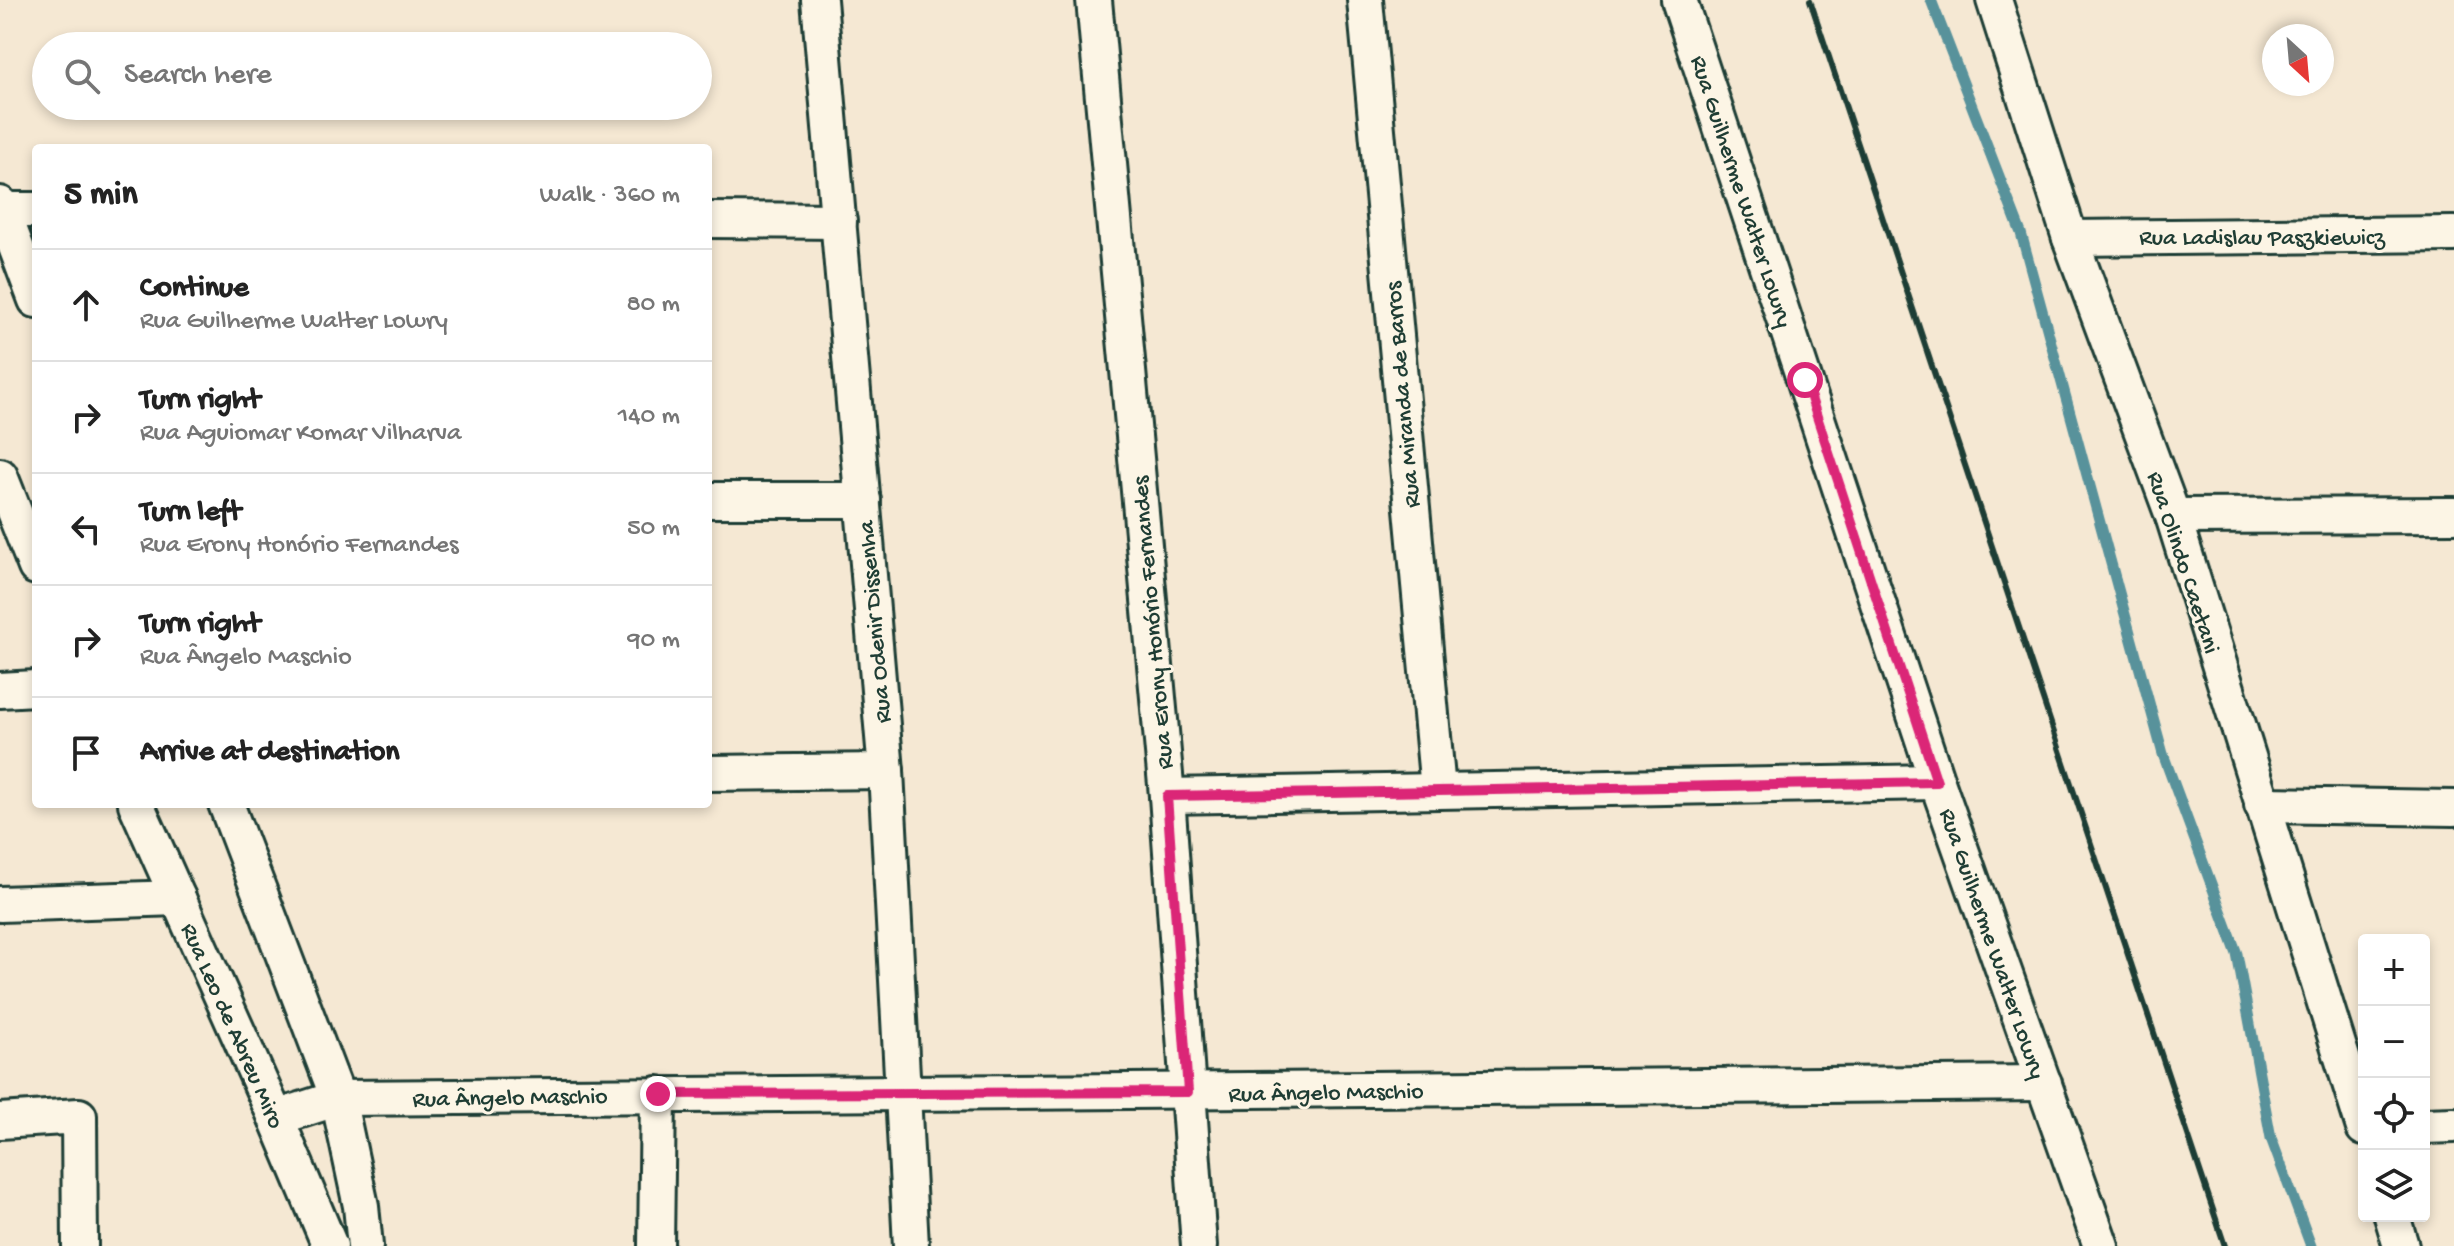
<!DOCTYPE html>
<meta charset="utf-8">
<style>
:root{--surface:#fff;--page:#f2f2f2;--text:#222;--muted:#767676;--line:#e0e0e0}
body{margin:0;font-family:"Gochi Hand",sans-serif;background:var(--page);color:var(--text)}
.controls{position:absolute;right:24px;bottom:24px;display:grid;overflow:hidden;border-radius:8px;box-shadow:0 4px 12px #0003}
.controls button{width:72px;height:72px;display:grid;place-items:center;padding:0;border:0;border-bottom:2px solid var(--line);background:var(--surface);color:var(--text);font:40px sans-serif}
.compass{position:absolute;left:2262px;top:24px;width:72px;height:72px;border-radius:50%;background:var(--surface);box-shadow:0 4px 12px #0003;rotate:154deg}
.stop{position:absolute;width:24px;height:24px;margin:-18px;border:6px solid #db2777;border-radius:50%;background:#fff}
.stop.end{background:#db2777;border-color:#fff;box-shadow:0 2px 8px #0008}
.list{margin:0;padding:0;list-style:none}
h2{display:flex;justify-content:space-between;align-items:center;height:104px;margin:0;padding:0 32px;font-size:34px}
h2 small{font-size:26px;font-weight:400;color:var(--muted)}
.list li{display:grid;grid-template-columns:52px 1fr auto;gap:24px;align-items:center;box-sizing:border-box;height:112px;padding:0 32px;border-top:2px solid var(--line)}
.list b{display:block;font-size:30px;white-space:nowrap}
.list p{margin:0;font-size:26px;white-space:nowrap;color:var(--muted)}
.list em{font-size:26px;font-style:normal;color:var(--muted)}
.icon{flex:none;width:44px;height:44px;fill:none;stroke:currentColor;stroke-width:2;stroke-linecap:round;stroke-linejoin:round}
.map{position:relative;flex:none;width:2454px;height:1246px;overflow:hidden}
.search{position:absolute;background:var(--surface);box-shadow:0 4px 12px #0003;left:32px;top:32px;width:680px;height:88px;display:flex;align-items:center;gap:20px;box-sizing:border-box;padding:0 28px;border-radius:44px;color:var(--muted);font-size:30px}
.panel{position:absolute;background:var(--surface);box-shadow:0 4px 12px #0003;left:32px;top:144px;width:680px;height:664px;border-radius:8px}
.map>svg:first-child{display:block}
.lines{fill:none;stroke-linecap:round;stroke-linejoin:round}
.stream{stroke:#59929b;stroke-width:11}
.minor-casing{stroke:#1f3d34;stroke-width:40}
.minor{stroke:#fcf5e5;stroke-width:34}
.rail{stroke:#1f3d34;stroke-width:6}
.route{stroke:#db2777;stroke-width:10}
.labels{text-anchor:middle;stroke-width:6;stroke-linejoin:round;paint-order:stroke}
.street-label{font-size:24px;fill:#1f3d34;stroke:#fcf5e5}
</style>
<div class="map">
<svg width="2454" height="1246" viewBox="0 0 2454 1246">
<rect width="100%" height="100%" fill="#f5e8d3"/>
<filter id="ink" filterUnits="userSpaceOnUse"><feTurbulence type="fractalNoise" baseFrequency=".0125" numOctaves="2"/><feDisplacementMap in="SourceGraphic" scale="16" xChannelSelector="R" yChannelSelector="G"/><feConvolveMatrix kernelMatrix="1 2 1 2 8 2 1 2 1" color-interpolation-filters="sRGB"/></filter>
<g filter="url(#ink)">
<g class="lines">
<!-- stream -->
<path class="stream" d="M1931 0 2021 233 2163 754 2237 954 2271 1138 2311 1246"/>
<defs>
<g id="minor">
<path d="M819 0 886 771 911 1246"/>
<path d="M1094 0 1167 796 1199 1246"/>
<path d="M1365 0 1438 790"/>
<path d="M1679 0 1937 782 2101 1246"/>
<path d="M1994 0 2070 238 2173 516 2364 1128"/>
<path d="M0 204 36 300"/>
<path d="M2 210H36"/>
<path d="M708 220 839 221"/>
<path d="M2070 238 2454 234"/>
<path d="M0 476 36 567"/>
<path d="M708 500H863"/>
<path d="M2173 516 2454 515"/>
<path d="M0 690 36 688"/>
<path d="M708 773 886 771"/>
<path d="M1167 796 1937 782"/>
<path d="M136 804 276 1118 330 1246"/>
<path d="M226 804 338 1098 361 1206 365 1246"/>
<path d="M2262 805 2454 808"/>
<path d="M0 904 178 898"/>
<path d="M276 1118 338 1098 2044 1083"/>
<path d="M0 1121 79 1116 80 1246"/>
<path d="M2424 1126 2454 1125"/>
<path d="M2392 1216 2401 1246"/>
<path d="M656 1246 658 1094"/>
</g>
</defs>
<!-- minor casing -->
<use href="#minor" class="minor-casing"/>
<!-- minor -->
<use href="#minor" class="minor"/>
<!-- rail -->
<path class="rail" d="M1810 0 2225 1246"/>
</g>
</g>
<g class="lines" filter="url(#ink)">
<!-- route -->
<path class="route" d="M658 1094 1188 1092 1167 796 1937 782 1805 380"/>
</g>
<g class="labels">
<!-- street labels -->
<g class="street-label">
<text transform="translate(1743 191) rotate(72)" y="8">Rua Guilherme Walter Lowry</text>
<text x="2262" y="244">Rua Ladislau Paszkiewicz</text>
<text transform="translate(1401 395) rotate(-95)" y="8">Rua Miranda de Barros</text>
<text transform="translate(2185 562) rotate(72)" y="8">Rua Olindo Caetani</text>
<text transform="translate(873 622) rotate(-95)" y="8">Rua Odenir Dissenha</text>
<text transform="translate(1151 623) rotate(-95)" y="8">Rua Erony Honório Fernandes</text>
<text transform="translate(1994 943) rotate(71)" y="8">Rua Guilherme Walter Lowry</text>
<text transform="translate(234 1025) rotate(66)" y="8">Rua Leo de Abreu Miro</text>
<text transform="translate(1326 1091) rotate(-1)" y="8">Rua Ângelo Maschio</text>
<text transform="translate(510 1096) rotate(-1)" y="8">Rua Ângelo Maschio</text>
</g>
</g>
</svg>
<div class="controls">
<button>+</button>
<button>−</button>
<button><svg class="icon" aria-label="locate" viewBox="0 0 24 24"><circle cx="12" cy="12" r="6"/><path d="M12 2v4M12 18v4M2 12h4M18 12h4"/></svg></button>
<button><svg class="icon" aria-label="layers" viewBox="0 0 24 24"><path d="M12 4l9 5-9 5-9-5zM3 14l9 5 9-5"/></svg></button>
</div>
<svg class="compass" viewBox="-18 -18 36 36"><path d="M0-13l5 13h-10z" fill="#e53935"/><path d="M0 13l5-13h-10z" fill="#767676"/></svg>
<div class="stop" style="left:1805px;top:380px"></div>
<div class="stop end" style="left:658px;top:1094px"></div>
<div class="search"><svg class="icon" aria-label="search" viewBox="0 0 24 24"><circle cx="10" cy="10" r="6"/><path d="M15 15l6 6"/></svg>Search here</div>
<section class="panel">
<h2>5 min<small>Walk · 360 m</small></h2>
<ul class="list">
<li><svg class="icon" aria-label="ahead" viewBox="0 0 24 24"><path d="M12 20V5M6 11l6-6 6 6"/></svg><div><b>Continue</b><p>Rua Guilherme Walter Lowry</p></div><em>80 m</em></li>
<li><svg class="icon" aria-label="right" viewBox="0 0 24 24"><path d="M7 20v-9h11M14 6l5 5-5 5"/></svg><div><b>Turn right</b><p>Rua Aguiomar Komar Vilharva</p></div><em>140 m</em></li>
<li><svg class="icon" aria-label="left" viewBox="0 0 24 24"><path d="M17 20v-9H6M10 6l-5 5 5 5"/></svg><div><b>Turn left</b><p>Rua Erony Honório Fernandes</p></div><em>50 m</em></li>
<li><svg class="icon" aria-label="right" viewBox="0 0 24 24"><path d="M7 20v-9h11M14 6l5 5-5 5"/></svg><div><b>Turn right</b><p>Rua Ângelo Maschio</p></div><em>90 m</em></li>
<li><svg class="icon" aria-label="arrive" viewBox="0 0 24 24"><path d="M6 21V4h12l-3 4 3 4H6"/></svg><div><b>Arrive at destination</b></div></li>
</ul>
</section>
</div>
